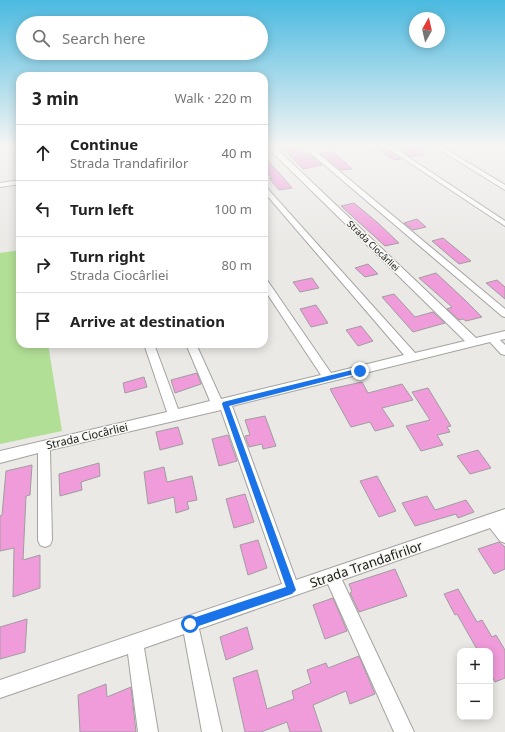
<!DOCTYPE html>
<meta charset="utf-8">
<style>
:root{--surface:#fff;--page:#f2f2f2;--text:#222;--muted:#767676;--line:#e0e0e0}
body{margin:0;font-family:"Noto Sans",sans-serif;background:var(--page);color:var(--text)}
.controls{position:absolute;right:12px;bottom:12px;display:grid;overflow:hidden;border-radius:8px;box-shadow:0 2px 10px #0003}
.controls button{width:36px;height:36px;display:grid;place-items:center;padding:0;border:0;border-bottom:1px solid var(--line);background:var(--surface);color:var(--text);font:20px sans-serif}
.compass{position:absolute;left:409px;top:12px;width:36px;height:36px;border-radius:50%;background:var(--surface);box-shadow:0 2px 10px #0003;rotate:8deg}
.stop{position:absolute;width:12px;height:12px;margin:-9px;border:3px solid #1a73e8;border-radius:50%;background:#fff}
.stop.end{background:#1a73e8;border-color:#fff;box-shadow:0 1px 4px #0008}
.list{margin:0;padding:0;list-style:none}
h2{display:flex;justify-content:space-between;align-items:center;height:52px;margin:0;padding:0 16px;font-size:17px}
h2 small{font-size:13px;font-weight:400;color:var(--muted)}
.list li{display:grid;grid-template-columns:26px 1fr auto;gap:12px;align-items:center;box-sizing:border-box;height:56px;padding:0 16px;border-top:1px solid var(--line)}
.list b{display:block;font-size:15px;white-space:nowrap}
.list p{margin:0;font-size:13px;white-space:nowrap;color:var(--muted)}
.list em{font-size:13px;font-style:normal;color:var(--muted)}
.icon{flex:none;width:22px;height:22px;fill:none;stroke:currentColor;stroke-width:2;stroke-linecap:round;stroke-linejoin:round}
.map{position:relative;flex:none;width:505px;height:732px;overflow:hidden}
.search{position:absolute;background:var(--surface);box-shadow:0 2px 10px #0003;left:16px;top:16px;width:252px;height:44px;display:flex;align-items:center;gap:10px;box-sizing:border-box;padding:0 14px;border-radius:22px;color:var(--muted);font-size:15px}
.panel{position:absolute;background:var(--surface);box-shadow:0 2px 10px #0003;left:16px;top:72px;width:252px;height:276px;border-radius:12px}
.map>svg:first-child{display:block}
.green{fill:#b2df96}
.building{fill:#f09bda;stroke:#a09d9f}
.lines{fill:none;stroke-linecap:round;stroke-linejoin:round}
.minor-casing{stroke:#a4a3a0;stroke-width:2}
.minor{fill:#fff;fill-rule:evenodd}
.route{fill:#1a73e8}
.labels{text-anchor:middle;stroke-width:3;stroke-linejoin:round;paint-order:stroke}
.far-street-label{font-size:9px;fill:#171716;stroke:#f7f7f3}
.street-label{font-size:11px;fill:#171716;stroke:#f7f7f3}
.near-street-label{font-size:13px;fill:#171716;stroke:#f7f7f3}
</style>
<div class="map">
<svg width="505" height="732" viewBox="0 0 505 732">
<rect width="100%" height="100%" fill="#eae9e6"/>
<!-- green -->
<path class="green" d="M20 250V344H48L62 431 0 444V253Z"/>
<!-- building -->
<g class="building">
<path d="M373 145H382L401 159 394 160Z"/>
<path d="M393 145H409L424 155 411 157Z"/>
<path d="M299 148 307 155H310L322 165 303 169 285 150Z"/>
<path d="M334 152 352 169 341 170 320 153Z"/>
<path d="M267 160 282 176 292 188 279 190 269 178H272L264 169V163Z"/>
<path d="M354 203 378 223 399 243 385 246 341 206Z"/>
<path d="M417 219 426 227 413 230 404 223Z"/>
<path d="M443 238 471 261 459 264 432 241Z"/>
<path d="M368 264 378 274 365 277 355 268Z"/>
<path d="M436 273 465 300 482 317 466 321 463 319 459 320 447 309 452 307 419 278Z"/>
<path d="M312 278 319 288 300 292 293 282Z"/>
<path d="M497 280 505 287V299L486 283Z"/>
<path d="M394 294 415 317 433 312 445 323 413 332 382 297Z"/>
<path d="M316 305 328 323 311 327 300 309Z"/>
<path d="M361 326 373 341 358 346 346 330Z"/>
<path d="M197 373 201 384 175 393 171 380Z"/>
<path d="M144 377 147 387 125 393 123 383Z"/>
<path d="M362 382 368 393 402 384 413 400 382 408 394 426 375 431 370 422 351 427 330 389Z"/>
<path d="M428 388 451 426 447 427 450 432 437 435 443 445 421 451 406 426 430 420 412 392Z"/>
<path d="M265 416 276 446 263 449 262 444 249 447 245 436 250 435 245 420Z"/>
<path d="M178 427 183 444 160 450 156 432Z"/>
<path d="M228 435 237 461 219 466 212 439Z"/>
<path d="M478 450 491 468 470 474 457 456Z"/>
<path d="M99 463 100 476 81 482 82 490 60 496 59 474Z"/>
<path d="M32 465 30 495 26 496 23 560 40 555V588L13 597 14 548 0 551V516L2 515 6 471Z"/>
<path d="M164 467 167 482 192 476 197 500 187 502 189 509 176 513 174 497 148 504 144 472Z"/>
<path d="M377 476 396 511 379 517 360 481Z"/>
<path d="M245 494 254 522 234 528 226 499Z"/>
<path d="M427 496 435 510 466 500 474 512 458 518 456 514 415 526 402 503Z"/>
<path d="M258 540 267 568 248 575 240 545Z"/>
<path d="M499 542 505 547V569L494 574 478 549Z"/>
<path d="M395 569 407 596 359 612 350 593 352 592 349 584Z"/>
<path d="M458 589 477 622 482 620 492 637 496 635 505 650V678L495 682 490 673V651H478L457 614 455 615 444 594Z"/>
<path d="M333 598 347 631 325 639 313 605Z"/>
<path d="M27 619 25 652 0 659V627Z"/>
<path d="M247 627 253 649 226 660 220 637Z"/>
<path d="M359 656 375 694 350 704 346 691 313 705 322 732H290L287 722 261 732H245L233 678 257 670 267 709 294 699 292 691 311 683 307 670 326 663 328 668Z"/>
<path d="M106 684 107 697 131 687 136 732H80L78 695Z"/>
</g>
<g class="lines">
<defs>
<g id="minor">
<path d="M280 145H296L277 149 476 338 505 331V339L500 340 505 345V355L501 354 490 342 232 406 296 580 505 509V543L500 541 490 528 342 580 414 732H394L328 584 199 629 222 732H202L184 634 144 648 158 732H138L128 654 0 698V680L282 584 221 410 50 450 52 540 50 545 45 547 40 545 38 540V453L0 463V451L167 412 144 344H154L178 409 210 401 186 344H196L221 399 321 375 264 289V279L267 280 331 373 404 355 264 192V186L266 187 415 353 465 341 270 150 264 151V147Z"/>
<path d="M301 145H308L505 309V317L502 316Z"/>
<path d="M383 145H390L505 221V226Z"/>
<path d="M432 145H439L505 185V190Z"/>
<path d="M20 180V184L0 187V183Z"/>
</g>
</defs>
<!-- minor casing -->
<use href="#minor" class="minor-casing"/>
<!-- minor -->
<use href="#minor" class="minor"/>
</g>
<!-- sky -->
<linearGradient id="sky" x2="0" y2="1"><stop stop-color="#4bbae0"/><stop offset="0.59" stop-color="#f6f5f4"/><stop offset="1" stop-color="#f6f5f4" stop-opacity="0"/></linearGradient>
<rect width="505" height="247" fill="url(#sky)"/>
<!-- route -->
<path class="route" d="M360 368 362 369V372L229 406 296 590 292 594 190 629 186 628 185 624 186 621 190 619 286 587 222 404 223 402Z"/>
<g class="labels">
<!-- far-street labels -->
<g class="far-street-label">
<text transform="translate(373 246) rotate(44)" y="3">Strada Ciocârliei</text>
</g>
<!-- street labels -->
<g class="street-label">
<text transform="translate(87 436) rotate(-13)" y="4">Strada Ciocârliei</text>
</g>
<!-- near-street labels -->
<g class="near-street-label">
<text transform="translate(366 564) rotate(-19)" y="5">Strada Trandafirilor</text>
</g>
</g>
</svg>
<div class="controls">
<button>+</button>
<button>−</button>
</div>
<svg class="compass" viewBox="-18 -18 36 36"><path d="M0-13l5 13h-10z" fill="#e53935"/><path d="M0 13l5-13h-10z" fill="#767676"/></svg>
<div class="stop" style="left:190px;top:624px"></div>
<div class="stop end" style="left:360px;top:371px"></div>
<div class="search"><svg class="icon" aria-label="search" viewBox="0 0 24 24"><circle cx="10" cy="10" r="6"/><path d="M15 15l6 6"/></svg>Search here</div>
<section class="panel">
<h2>3 min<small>Walk · 220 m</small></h2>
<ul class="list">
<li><svg class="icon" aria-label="ahead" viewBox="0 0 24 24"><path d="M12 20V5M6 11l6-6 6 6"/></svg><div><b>Continue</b><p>Strada Trandafirilor</p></div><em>40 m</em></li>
<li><svg class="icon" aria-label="left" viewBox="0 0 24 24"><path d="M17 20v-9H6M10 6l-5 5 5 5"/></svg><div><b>Turn left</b></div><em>100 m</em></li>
<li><svg class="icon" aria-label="right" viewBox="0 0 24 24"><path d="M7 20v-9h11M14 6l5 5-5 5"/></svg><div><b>Turn right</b><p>Strada Ciocârliei</p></div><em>80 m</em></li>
<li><svg class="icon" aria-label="arrive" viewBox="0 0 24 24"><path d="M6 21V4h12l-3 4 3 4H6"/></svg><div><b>Arrive at destination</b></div></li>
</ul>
</section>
</div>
